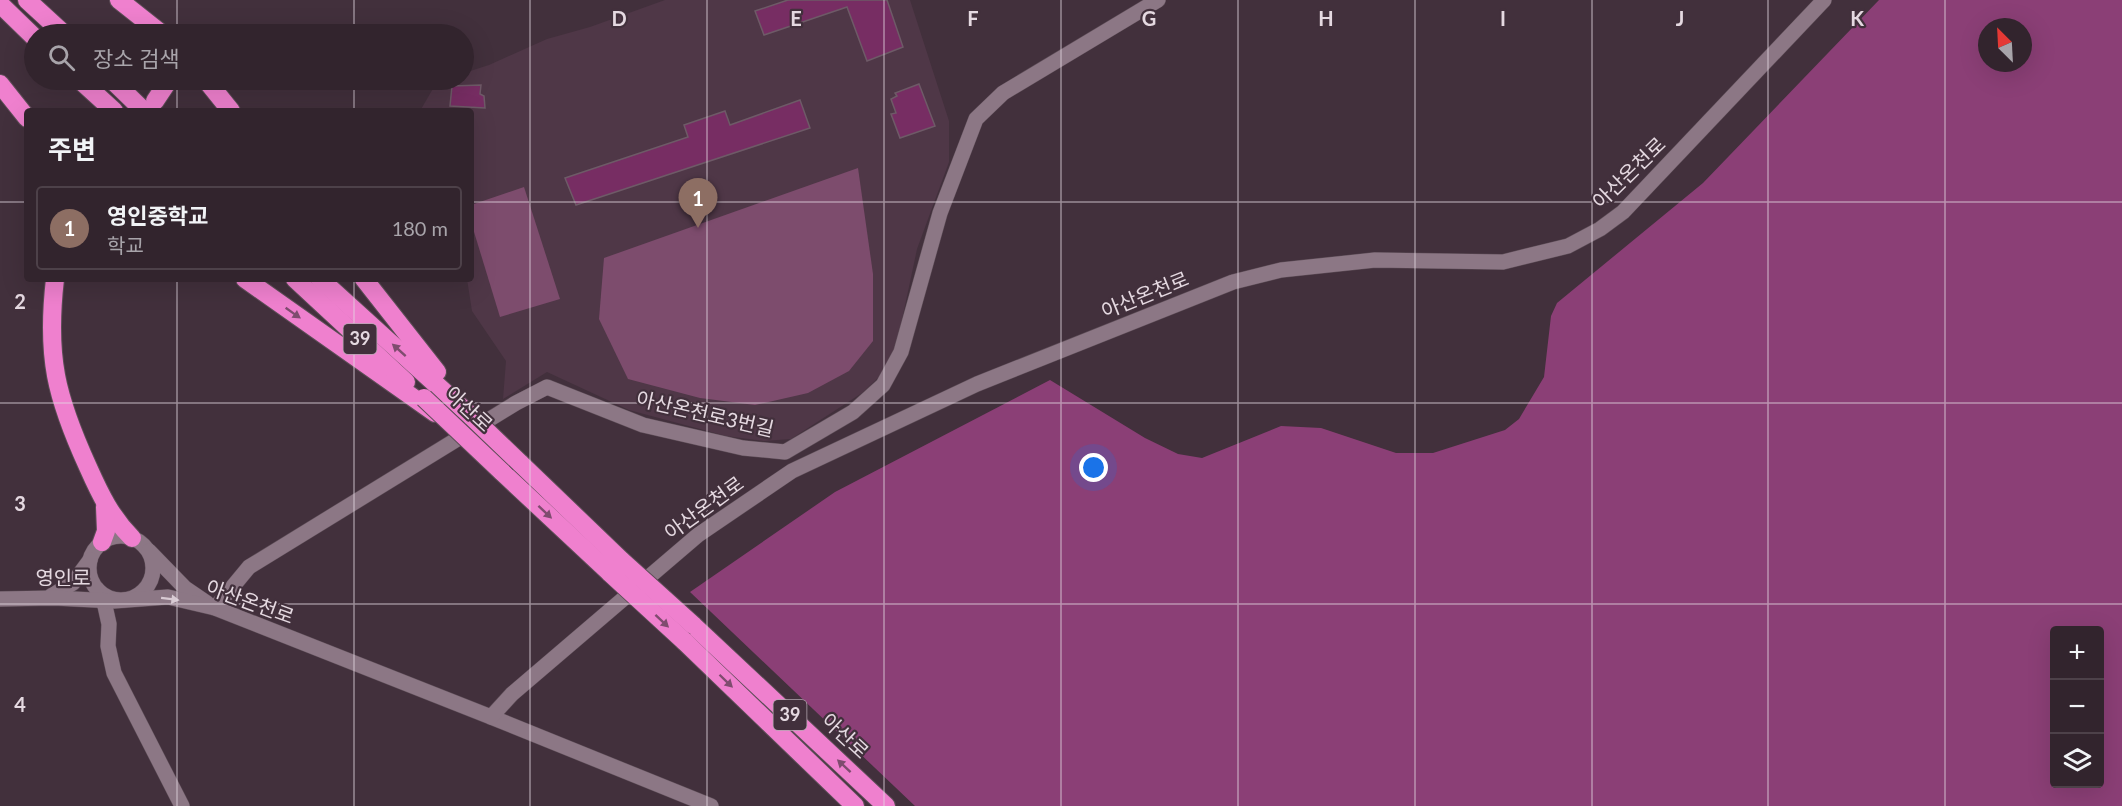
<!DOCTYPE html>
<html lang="ko">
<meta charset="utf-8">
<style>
:root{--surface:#32242d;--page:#3d3039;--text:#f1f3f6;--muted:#a8a4aa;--line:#4d4149;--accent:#55cec6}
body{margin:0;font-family:Lato,"Noto Sans KR",sans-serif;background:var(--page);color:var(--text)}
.controls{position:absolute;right:18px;bottom:18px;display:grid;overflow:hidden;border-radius:6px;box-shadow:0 6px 24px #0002}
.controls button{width:54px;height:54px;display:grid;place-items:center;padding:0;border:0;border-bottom:2px solid var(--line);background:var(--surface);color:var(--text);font:30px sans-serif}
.compass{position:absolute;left:1978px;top:18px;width:54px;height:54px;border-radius:50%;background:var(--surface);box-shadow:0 6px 24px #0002;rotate:336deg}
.you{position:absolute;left:1094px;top:468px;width:21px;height:21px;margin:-15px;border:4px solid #fff;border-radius:50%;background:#1a73e8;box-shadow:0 0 0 9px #1a73e833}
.badge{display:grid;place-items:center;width:39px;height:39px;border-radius:50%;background:var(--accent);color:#fff;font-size:20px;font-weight:700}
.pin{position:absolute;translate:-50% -50px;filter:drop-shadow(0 2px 3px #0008)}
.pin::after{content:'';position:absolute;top:32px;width:21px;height:18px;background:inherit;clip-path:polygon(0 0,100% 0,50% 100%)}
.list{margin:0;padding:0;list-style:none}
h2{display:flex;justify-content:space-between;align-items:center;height:78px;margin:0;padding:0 24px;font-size:26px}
h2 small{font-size:20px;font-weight:400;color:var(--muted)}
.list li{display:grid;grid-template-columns:39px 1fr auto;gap:18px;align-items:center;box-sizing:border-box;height:84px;margin:0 12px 12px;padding:0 12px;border:2px solid var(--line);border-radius:6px}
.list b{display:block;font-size:22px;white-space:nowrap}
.list p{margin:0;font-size:20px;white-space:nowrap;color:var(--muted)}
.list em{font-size:20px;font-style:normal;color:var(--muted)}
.icon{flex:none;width:33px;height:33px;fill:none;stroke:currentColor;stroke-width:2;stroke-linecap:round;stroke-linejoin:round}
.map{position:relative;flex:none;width:2122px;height:806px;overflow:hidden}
.search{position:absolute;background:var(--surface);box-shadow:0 6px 24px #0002;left:24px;top:24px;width:450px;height:66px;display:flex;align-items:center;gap:15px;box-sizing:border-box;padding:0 21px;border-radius:33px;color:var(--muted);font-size:22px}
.panel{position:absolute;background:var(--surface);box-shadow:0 6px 24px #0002;left:24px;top:108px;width:450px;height:174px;border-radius:6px}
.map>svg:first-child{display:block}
.built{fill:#4f3747}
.green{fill:#7d4c6d}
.forest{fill:#8b3f76;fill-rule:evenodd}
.building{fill:#772d63;stroke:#6e5a67;stroke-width:1.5}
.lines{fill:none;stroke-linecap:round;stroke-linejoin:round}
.street-casing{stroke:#5d4d57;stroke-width:16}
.secondary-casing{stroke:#5d4d57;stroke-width:16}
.highway-casing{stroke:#5d4d57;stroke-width:20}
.street{stroke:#8c7785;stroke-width:15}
.secondary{stroke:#8c7785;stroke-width:15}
.highway{stroke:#ef80ce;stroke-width:18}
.highway-bridge-casing{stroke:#5d4d57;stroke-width:20;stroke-linecap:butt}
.highway-bridge{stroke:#ef80ce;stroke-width:18}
.oneway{fill:#7f4c6f}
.oneway2{fill:#d8cad3}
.grid{fill:none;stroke:#e5d9e1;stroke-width:1.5;stroke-opacity:0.55}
.labels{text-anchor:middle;stroke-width:4.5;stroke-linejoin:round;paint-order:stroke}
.shield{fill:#42303c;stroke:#b4a6b0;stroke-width:1.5}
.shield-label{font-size:18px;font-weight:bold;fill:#e5d9e1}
.street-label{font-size:20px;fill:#e5d9e1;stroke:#42303c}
.grid-label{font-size:20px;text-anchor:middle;font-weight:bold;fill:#e5d9e1;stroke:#42303c;stroke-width:4.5;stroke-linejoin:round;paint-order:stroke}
</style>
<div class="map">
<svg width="2122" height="806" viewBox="0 0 2122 806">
<rect width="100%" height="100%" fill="#42303c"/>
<!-- built -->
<path class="built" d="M665 0H910L949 121V162L917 249 896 348 880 376 862 393 791 439 764 441 726 436 629 410 547 372 503 399 506 361 472 311 467 279H471V111H420L438 80H464V73L489 65 547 39 590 27Z"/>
<!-- green -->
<g class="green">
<path d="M858 168 873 274V341L849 371 808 393 755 405 700 398 628 379 599 319 604 258Z"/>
<path d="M524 187 560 299 500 317 471 222V205Z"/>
</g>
<!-- forest -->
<path class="forest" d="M1879 0H2122V806H915L690 592 835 492 1050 380 1145 438 1178 454 1202 458 1281 426 1321 428 1396 453H1433L1505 430 1519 419 1544 377 1551 316 1557 303 1703 183ZM1987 27H2023V63H1987ZM2054 630H2100V784H2054Z"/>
<!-- building -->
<g class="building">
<path d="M788 0H887L903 47 867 61 847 7 764 35 755 11Z"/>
<path d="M919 84 935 126 900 138 891 114 896 113 891 99 897 96 895 93Z"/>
<path d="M481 85 480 94 484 96 485 108 450 106 452 86Z"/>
<path d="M800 100 810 128 576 205 565 178 688 137 684 125 725 111 730 125Z"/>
</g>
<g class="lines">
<defs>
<g id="street">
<path d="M97 589 105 606 109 624 108 646 114 673 182 806"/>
<path d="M215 608 249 567 516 403 547 387 643 425 743 448 785 452 853 412 883 385 901 352 940 213 976 119 1003 93 1158 0"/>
<path d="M491 717 711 806"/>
</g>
<g id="secondary">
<circle cx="121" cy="568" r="32"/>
<path d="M149 551 185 588 207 603"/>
<path d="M51 596 73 583 90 560"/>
<path d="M0 599 54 598 114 601 168 597 215 608 491 717 512 694 698 535 792 471 977 384 1233 282 1281 270 1375 260 1503 262 1568 246 1600 229 1623 212 1824 0"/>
</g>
<g id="highway">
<path d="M27 0 64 34"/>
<path d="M119 0 162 34"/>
<path d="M0 4 34 37"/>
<path d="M80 80 114 111"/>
<path d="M112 80 144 111"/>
<path d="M206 80 231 111"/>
<path d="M0 84 27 118"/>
<path d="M155 101 169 80"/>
<path d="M55 279C46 357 56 397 88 467 100 494 111 517 132 538"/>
<path d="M245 279 435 413"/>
<path d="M295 279 406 382"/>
<path d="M320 279 472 417"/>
<path d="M364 279 437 372"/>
<path d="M520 463 622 561"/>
<path d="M502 472 610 573"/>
<path d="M102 542 106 531 105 507"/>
<path d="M693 625 886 806"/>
<path d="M684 641 855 806"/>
</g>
</defs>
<!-- street casing -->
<use href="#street" class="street-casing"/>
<!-- secondary casing -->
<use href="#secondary" class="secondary-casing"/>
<!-- highway casing -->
<use href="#highway" class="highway-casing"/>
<!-- street -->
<use href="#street" class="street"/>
<!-- secondary -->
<use href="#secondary" class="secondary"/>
<!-- highway -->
<use href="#highway" class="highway"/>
<defs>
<g id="highway-bridge">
<path d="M424 398 502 472"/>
<path d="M472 417 520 463"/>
<path d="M622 561 693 625"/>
<path d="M610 573 684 641"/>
</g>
</defs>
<!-- highway-bridge casing -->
<use href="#highway-bridge" class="highway-bridge-casing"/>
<!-- highway-bridge -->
<use href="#highway-bridge" class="highway-bridge"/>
</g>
<!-- one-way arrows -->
<defs><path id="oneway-solid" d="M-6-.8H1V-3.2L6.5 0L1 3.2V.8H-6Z" transform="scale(1.5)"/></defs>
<g class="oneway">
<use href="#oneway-solid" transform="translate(293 313) rotate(35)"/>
<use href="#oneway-solid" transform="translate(399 350) rotate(-138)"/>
<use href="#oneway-solid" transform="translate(545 512) rotate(43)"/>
<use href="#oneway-solid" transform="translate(662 621) rotate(43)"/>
<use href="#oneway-solid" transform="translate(726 681) rotate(44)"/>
<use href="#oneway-solid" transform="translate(844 766) rotate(-137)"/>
</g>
<use class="oneway2" href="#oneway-solid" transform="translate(170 599) rotate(7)"/>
<!-- grid -->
<path class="grid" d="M177 0V34M354 0V34M530 0V806M707 0V806M884 0V806M1061 0V806M1238 0V806M1415 0V806M1592 0V806M1768 0V806M1945 0V806M177 80V111M354 80V111M0 202H27M471 202H2122M177 279V806M354 279V806M0 403H2122M0 604H2122"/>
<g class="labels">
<!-- shield labels -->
<g class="shield">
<rect x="343.5" y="324" width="33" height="30" rx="4.5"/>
<rect x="773.5" y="700" width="33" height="30" rx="4.5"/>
</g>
<g class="shield-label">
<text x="360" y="345">39</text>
<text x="790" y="721">39</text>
</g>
<!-- street labels -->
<g class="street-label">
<text transform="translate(1629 173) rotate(-44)" y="7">아산온천로</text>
<text transform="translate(1145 295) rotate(-22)" y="7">아산온천로</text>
<text transform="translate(469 409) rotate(43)" y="7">아산로</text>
<text transform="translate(705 414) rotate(13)" y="7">아산온천로3번길</text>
<text transform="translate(704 508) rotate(-36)" y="7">아산온천로</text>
<text x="63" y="585">영인로</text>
<text transform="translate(250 602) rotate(20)" y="7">아산온천로</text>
<text transform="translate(845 736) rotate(43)" y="7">아산로</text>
</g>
</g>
<g class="grid-label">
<text x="619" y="26">D</text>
<text x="796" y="26">E</text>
<text x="973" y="26">F</text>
<text x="1149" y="26">G</text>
<text x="1326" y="26">H</text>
<text x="1503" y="26">I</text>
<text x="1680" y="26">J</text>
<text x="1857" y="26">K</text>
<text x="20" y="309">2</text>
<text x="20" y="511">3</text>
<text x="20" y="712">4</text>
</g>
</svg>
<div class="controls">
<button>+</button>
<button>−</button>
<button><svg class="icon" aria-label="layers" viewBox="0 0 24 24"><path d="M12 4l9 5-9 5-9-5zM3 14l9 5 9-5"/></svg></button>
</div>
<svg class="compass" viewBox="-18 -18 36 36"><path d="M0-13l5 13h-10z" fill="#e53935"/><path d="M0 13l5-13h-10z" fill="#a8a4aa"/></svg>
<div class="you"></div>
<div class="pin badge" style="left:698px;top:228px;background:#8d6e63">1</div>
<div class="search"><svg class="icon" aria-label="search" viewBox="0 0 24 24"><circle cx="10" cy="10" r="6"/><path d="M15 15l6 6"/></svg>장소 검색</div>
<section class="panel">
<h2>주변<small></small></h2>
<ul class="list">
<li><span class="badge" style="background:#8d6e63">1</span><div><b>영인중학교</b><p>학교</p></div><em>180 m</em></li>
</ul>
</section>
</div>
